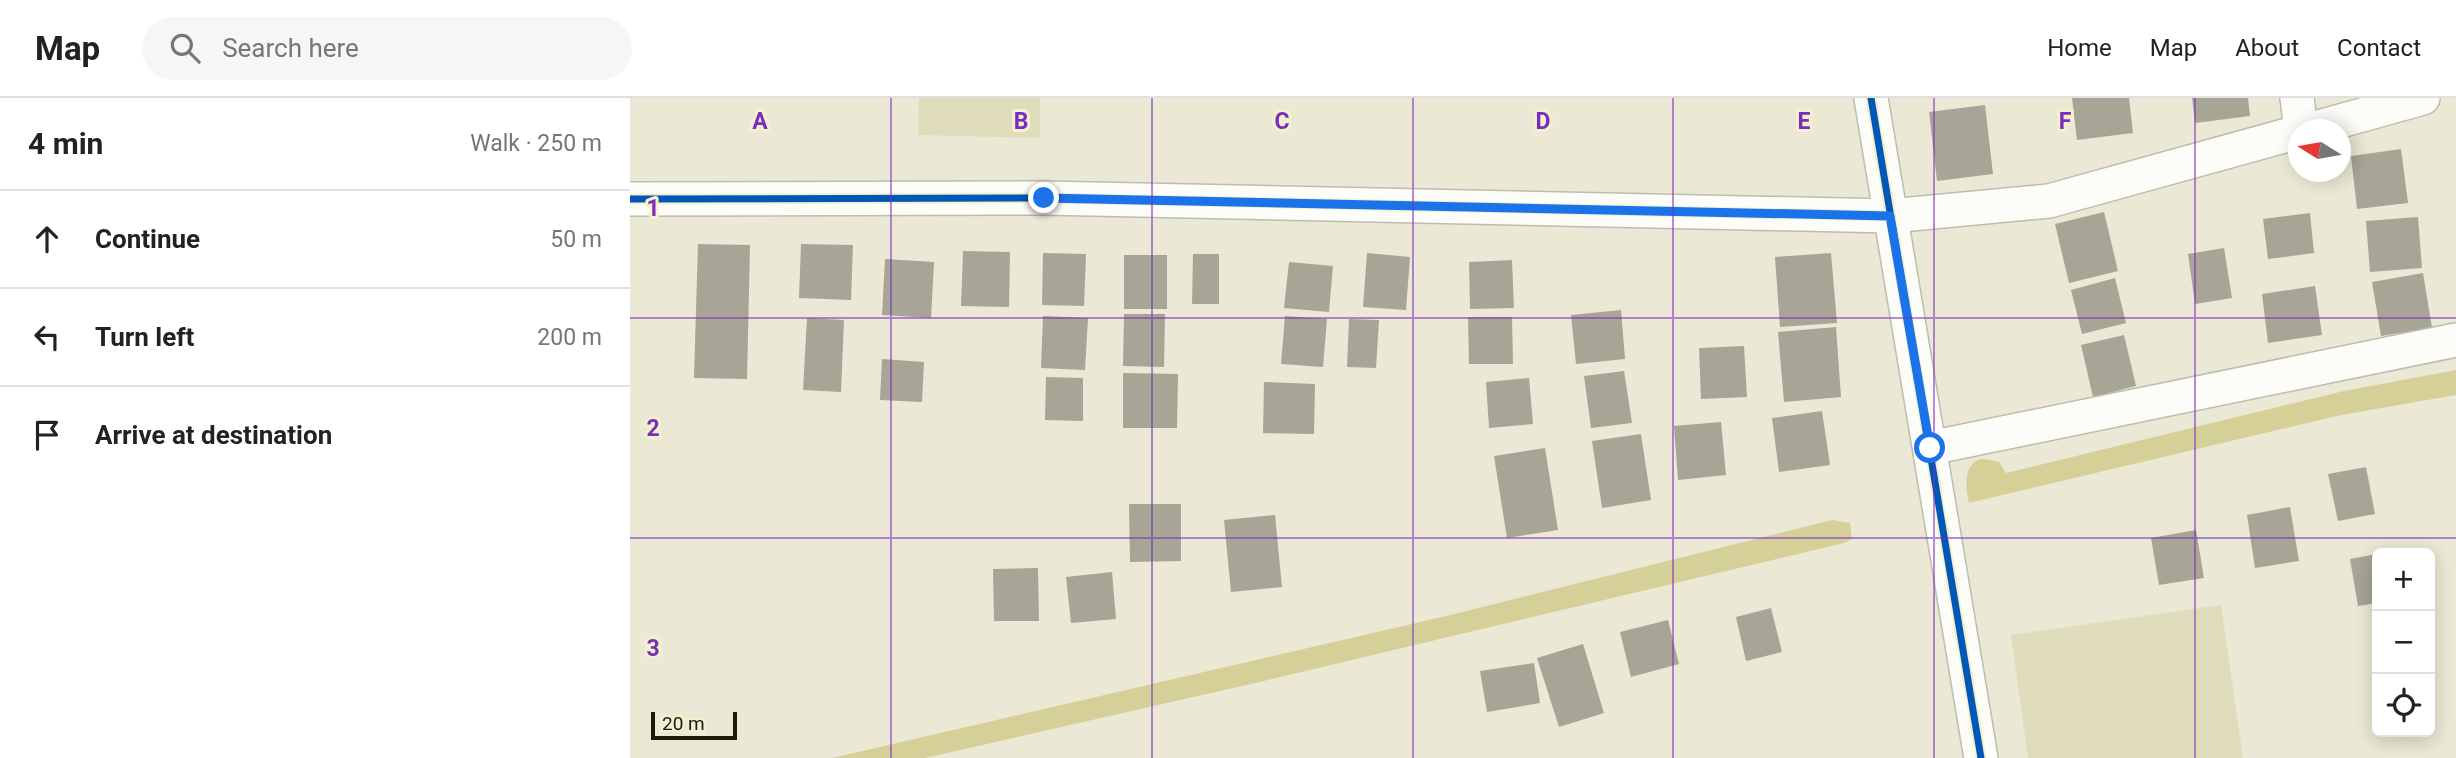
<!DOCTYPE html>
<meta charset="utf-8">
<style>
:root{--surface:#fff;--page:#f6f6f6;--text:#222;--muted:#767676;--line:#e0e0e0}
body{margin:0;font-family:Roboto,sans-serif;background:var(--page);color:var(--text)}
.controls{position:absolute;right:21px;bottom:21px;display:grid;overflow:hidden;border-radius:10px;box-shadow:0 4px 18px #0003}
.controls button{width:63px;height:63px;display:grid;place-items:center;padding:0;border:0;border-bottom:2px solid var(--line);background:var(--surface);color:var(--text);font:35px sans-serif}
.compass{position:absolute;left:1658px;top:21px;width:63px;height:63px;border-radius:50%;background:var(--surface);box-shadow:0 4px 18px #0003;rotate:281deg}
.scale{position:absolute;left:21px;bottom:18px;width:86px;box-sizing:border-box;padding-left:7px;border:4px solid #1c1b0e;border-top:0;font-size:19px;line-height:24px;white-space:nowrap;color:#1c1b0e;-webkit-text-stroke:5px #f3f1cd;paint-order:stroke}
.stop{position:absolute;width:21px;height:21px;margin:-16px;border:5px solid #1a73e8;border-radius:50%;background:#fff}
.stop.end{background:#1a73e8;border-color:#fff;box-shadow:0 2px 7px #0008}
.list{margin:0;padding:0;list-style:none}
h2{display:flex;justify-content:space-between;align-items:center;height:91px;margin:0;padding:0 28px;font-size:30px}
h2 small{font-size:23px;font-weight:400;color:var(--muted)}
.list li{display:grid;grid-template-columns:46px 1fr auto;gap:21px;align-items:center;box-sizing:border-box;height:98px;padding:0 28px;border-top:2px solid var(--line)}
.list b{display:block;font-size:26px;white-space:nowrap}
.list em{font-size:23px;font-style:normal;color:var(--muted)}
.icon{flex:none;width:38px;height:38px;fill:none;stroke:currentColor;stroke-width:2;stroke-linecap:round;stroke-linejoin:round}
.map{position:relative;flex:none;width:1826px;height:660px;overflow:hidden}
header{display:flex;align-items:center;gap:42px;box-sizing:border-box;height:98px;padding:0 35px;background:var(--surface);border-bottom:2px solid var(--line)}
header strong{font-size:33px}
nav{display:flex;gap:38px;margin-inline-start:auto;font-size:24px}
.search{width:490px;height:63px;background:var(--page);display:flex;align-items:center;gap:18px;box-sizing:border-box;padding:0 24px;border-radius:38px;color:var(--muted);font-size:26px}
main{display:flex}
aside{flex:1;background:var(--surface)}
.map>svg:first-child{display:block}
.green{fill:#dfdcbb}
.water{fill:#d5d097}
.building{fill:#a6a596}
.lines{fill:none;stroke-linecap:round;stroke-linejoin:round}
.minor-casing{stroke:#bebcad;stroke-width:36}
.minor{stroke:#fcfcf9;stroke-width:33}
.cycleway-casing{stroke:#f3f1cd;stroke-width:11}
.cycleway{stroke:#0057b8;stroke-width:7}
.route{stroke:#1a73e8;stroke-width:9}
.grid{fill:none;stroke:#7b2cbf;stroke-width:2;stroke-opacity:0.55}
.grid-label{font-size:23px;text-anchor:middle;font-weight:bold;fill:#7b2cbf;stroke:#f3f1cd;stroke-width:6;stroke-linejoin:round;paint-order:stroke}
</style>
<header>
<strong>Map</strong>
<div class="search"><svg class="icon" aria-label="search" viewBox="0 0 24 24"><circle cx="10" cy="10" r="6"/><path d="M15 15l6 6"/></svg>Search here</div>
<nav><a>Home</a><a>Map</a><a>About</a><a>Contact</a></nav>
</header>
<main>
<aside>
<h2>4 min<small>Walk · 250 m</small></h2>
<ul class="list">
<li><svg class="icon" aria-label="ahead" viewBox="0 0 24 24"><path d="M12 20V5M6 11l6-6 6 6"/></svg><div><b>Continue</b></div><em>50 m</em></li>
<li><svg class="icon" aria-label="left" viewBox="0 0 24 24"><path d="M17 20v-9H6M10 6l-5 5 5 5"/></svg><div><b>Turn left</b></div><em>200 m</em></li>
<li><svg class="icon" aria-label="arrive" viewBox="0 0 24 24"><path d="M6 21V4h12l-3 4 3 4H6"/></svg><div><b>Arrive at destination</b></div></li>
</ul>
</aside>
<div class="map">
<svg width="1826" height="660" viewBox="0 0 1826 660">
<rect width="100%" height="100%" fill="#ebe9d5"/>
<!-- green -->
<g class="green">
<path d="M289 0H410V40L288 37Z"/>
<path d="M1591 507 1613 660H1398L1381 537Z"/>
</g>
<!-- water -->
<g class="water">
<path d="M1826 272V297L1711 317 1339 405C1336 392 1332 365 1352 361 1357 361 1364 363 1369 364L1376 375 1714 293Z"/>
<path d="M1202 422 1220 425 1222 441 1214 445 621 586 295 660H202L812 519Z"/>
</g>
<!-- building -->
<g class="building">
<path d="M1442 0H1499L1503 35 1447 42Z"/>
<path d="M1562 0H1618L1620 18 1565 25Z"/>
<path d="M1355 7 1363 76 1307 83 1299 14Z"/>
<path d="M1771 51 1778 105 1727 111 1721 58Z"/>
<path d="M1474 114 1488 173 1439 185 1425 126Z"/>
<path d="M1680 115 1684 155 1638 161 1633 121Z"/>
<path d="M1788 119 1792 170 1740 174 1736 123Z"/>
<path d="M68 146 120 147 117 281 64 280Z"/>
<path d="M171 146 223 147 221 202 169 200Z"/>
<path d="M1594 150 1602 200 1565 206 1558 156Z"/>
<path d="M333 153 380 154 379 209 331 208Z"/>
<path d="M413 155 456 156 454 208 412 207Z"/>
<path d="M737 155 780 159 776 212 733 209Z"/>
<path d="M1201 155 1207 225 1150 229 1145 159Z"/>
<path d="M563 156H589V206H562Z"/>
<rect x="494" y="157" width="43" height="54"/>
<path d="M255 161 304 164 301 220 252 217Z"/>
<path d="M882 162 884 210 840 211 839 164Z"/>
<path d="M659 164 703 168 699 214 654 210Z"/>
<path d="M1793 175 1802 230 1751 238 1742 184Z"/>
<path d="M1485 180 1496 225 1452 236 1441 192Z"/>
<path d="M1685 188 1692 237 1638 245 1632 196Z"/>
<path d="M991 212 995 261 946 266 941 217Z"/>
<path d="M494 216H535L534 269 493 268Z"/>
<path d="M413 218 458 220 455 272 411 270Z"/>
<path d="M655 218 697 221 693 269 651 266Z"/>
<path d="M838 219H882L883 266H839Z"/>
<path d="M177 220 214 222 211 294 173 292Z"/>
<path d="M719 221 749 222 746 270 717 269Z"/>
<path d="M1206 229 1211 299 1154 304 1148 234Z"/>
<path d="M1494 237 1506 288 1463 299 1451 247Z"/>
<path d="M1114 248 1117 299 1071 301 1069 250Z"/>
<path d="M252 261 294 264 292 304 250 302Z"/>
<path d="M994 273 1002 325 961 330 954 278Z"/>
<path d="M493 275 548 276 547 330H493Z"/>
<path d="M416 279 453 280V323L415 322Z"/>
<path d="M899 280 903 326 859 330 856 284Z"/>
<path d="M634 284 685 286 684 336 633 335Z"/>
<path d="M1192 313 1200 367 1149 374 1142 320Z"/>
<path d="M1091 324 1096 377 1048 382 1044 328Z"/>
<path d="M1011 336 1021 402 972 410 962 343Z"/>
<path d="M915 350 928 432 877 440 864 358Z"/>
<path d="M1736 369 1745 416 1708 423 1698 376Z"/>
<path d="M499 406H551V463L500 464Z"/>
<path d="M1660 409 1669 463 1625 470 1617 417Z"/>
<path d="M645 417 652 489 601 494 594 422Z"/>
<path d="M1566 432 1574 480 1529 487 1521 440Z"/>
<path d="M1747 456V505L1728 508 1720 461Z"/>
<path d="M408 470 409 523H364L363 471Z"/>
<path d="M482 474 486 521 441 525 436 479Z"/>
<path d="M1141 510 1152 554 1116 563 1106 519Z"/>
<path d="M1038 522 1049 566 1001 579 990 534Z"/>
<path d="M953 546 974 615 929 629 907 560Z"/>
<path d="M904 565 910 605 857 614 850 573Z"/>
</g>
<g class="lines">
<defs>
<g id="minor">
<path d="M1241 0 1351 660"/>
<path d="M1667 0 1671 32"/>
<path d="M1678 32 1793 0"/>
<path d="M0 101 414 100 1260 118 1419 103 1668 34"/>
<path d="M1300 350 1826 242"/>
</g>
</defs>
<!-- minor casing -->
<use href="#minor" class="minor-casing"/>
<!-- minor -->
<use href="#minor" class="minor"/>
<defs>
<g id="cycleway">
<path d="M1241 0 1351 660"/>
<path d="M0 101 414 100 1260 118"/>
</g>
</defs>
<!-- cycleway casing -->
<use href="#cycleway" class="cycleway-casing"/>
<!-- cycleway -->
<use href="#cycleway" class="cycleway"/>
</g>
<g class="lines">
<!-- route -->
<path class="route" d="M414 100 1260 118 1300 350"/>
</g>
<!-- grid -->
<path class="grid" d="M261 0V660M522 0V660M783 0V660M1043 0V660M1304 0V660M1565 0V660M0 220H1826M0 440H1826"/>
<g class="grid-label">
<text x="130" y="31">A</text>
<text x="391" y="31">B</text>
<text x="652" y="31">C</text>
<text x="913" y="31">D</text>
<text x="1174" y="31">E</text>
<text x="1435" y="31">F</text>
<text x="23" y="118">1</text>
<text x="23" y="338">2</text>
<text x="23" y="558">3</text>
</g>
</svg>
<div class="controls">
<button>+</button>
<button>−</button>
<button><svg class="icon" aria-label="locate" viewBox="0 0 24 24"><circle cx="12" cy="12" r="6"/><path d="M12 2v4M12 18v4M2 12h4M18 12h4"/></svg></button>
</div>
<svg class="compass" viewBox="-18 -18 36 36"><path d="M0-13l5 13h-10z" fill="#e53935"/><path d="M0 13l5-13h-10z" fill="#767676"/></svg>
<div class="scale">20 m</div>
<div class="stop" style="left:1300px;top:350px"></div>
<div class="stop end" style="left:414px;top:100px"></div>
</div>
</main>
